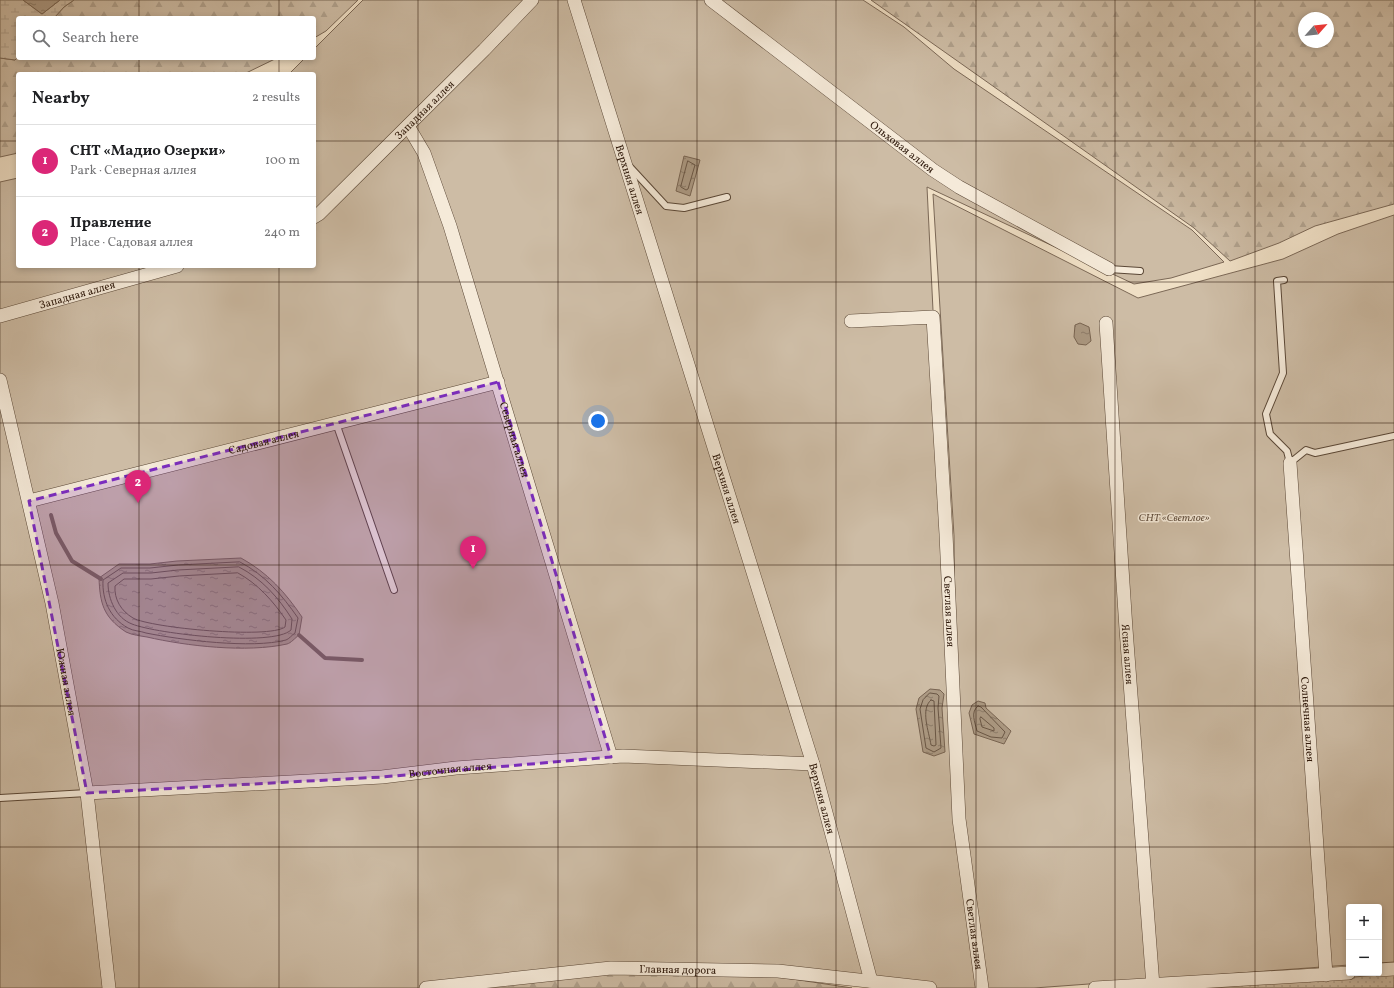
<!DOCTYPE html>
<meta charset="utf-8">
<style>
:root{--surface:#fff;--page:#f6f6f6;--text:#202124;--muted:#757577;--line:#e0e0e0;--accent:#db2777}
body{margin:0;font-family:Vollkorn,serif;background:var(--page);color:var(--text)}
.controls{position:absolute;right:12px;bottom:12px;display:grid;overflow:hidden;border-radius:4px;box-shadow:0 2px 6px #0003}
.controls button{width:36px;height:36px;display:grid;place-items:center;padding:0;border:0;border-bottom:1px solid var(--line);background:var(--surface);color:var(--text);font:20px sans-serif}
.compass{position:absolute;left:1298px;top:12px;width:36px;height:36px;border-radius:50%;background:var(--surface);box-shadow:0 2px 6px #0003;rotate:63deg}
.you{position:absolute;left:598px;top:421px;width:14px;height:14px;margin:-10px;border:3px solid #fff;border-radius:50%;background:#1a73e8;box-shadow:0 0 0 6px #1a73e833}
.badge{display:grid;place-items:center;width:26px;height:26px;border-radius:50%;background:var(--accent);color:#fff;font-size:13px;font-weight:700}
.pin{position:absolute;translate:-50% -33px;filter:drop-shadow(0 1px 2px #0008)}
.pin::after{content:'';position:absolute;top:21px;width:14px;height:12px;background:inherit;clip-path:polygon(0 0,100% 0,50% 100%)}
.list{margin:0;padding:0;list-style:none}
h2{display:flex;justify-content:space-between;align-items:center;height:52px;margin:0;padding:0 16px;font-size:17px}
h2 small{font-size:13px;font-weight:400;color:var(--muted)}
.list li{display:grid;grid-template-columns:26px 1fr auto;gap:12px;align-items:center;box-sizing:border-box;height:72px;padding:0 16px;border-top:1px solid var(--line)}
.list b{display:block;font-size:15px;white-space:nowrap}
.list p{margin:0;font-size:13px;white-space:nowrap;color:var(--muted)}
.list em{font-size:13px;font-style:normal;color:var(--muted)}
.icon{flex:none;width:22px;height:22px;fill:none;stroke:currentColor;stroke-width:2;stroke-linecap:round;stroke-linejoin:round}
.map{position:relative;flex:none;width:1394px;height:988px;overflow:hidden}
.search{position:absolute;background:var(--surface);box-shadow:0 2px 6px #0003;left:16px;top:16px;width:300px;height:44px;display:flex;align-items:center;gap:10px;box-sizing:border-box;padding:0 14px;border-radius:4px;color:var(--muted);font-size:15px}
.panel{position:absolute;background:var(--surface);box-shadow:0 2px 6px #0003;left:16px;top:72px;width:300px;height:196px;border-radius:4px}
.map>svg:first-child{display:block}
.grass{fill:url(#grass-dots);stroke:#7b6856}
.forest{fill:url(#forest-firs);stroke:#7b6856;fill-rule:evenodd}
.wetland{fill:url(#wetland-marsh);stroke:#7b6856}
.garden{fill:#cdbca5;stroke:#7b6856}
.water{fill:url(#water-ripples);stroke:#786452}
.lines{fill:none;stroke-linecap:round;stroke-linejoin:round}
.shore{stroke:#6a5746;stroke-width:1}
.stream{stroke:#786452;stroke-width:4}
.lane-casing{stroke:#5a4736;stroke-width:8}
.street-casing{stroke:#5a4736;stroke-width:14}
.lane{stroke:#f5ead9;stroke-width:6}
.street{stroke:#f5ead9;stroke-width:13}
.marked{fill:#7b2cbf;fill-opacity:0.2;stroke:#7b2cbf;stroke-width:3;stroke-dasharray:8 5;stroke-linejoin:round}
.grid{fill:none;stroke:#291407;stroke-width:1;stroke-opacity:0.55}
.labels{text-anchor:middle;stroke-width:3;stroke-linejoin:round;paint-order:stroke}
.street-label{font-size:11px;fill:#291407;stroke:#f5ead9}
.park-label{font-size:11px;font-style:italic;fill:#624f3e;stroke:#f5ead9}
</style>
<div class="map">
<svg width="1394" height="988" viewBox="0 0 1394 988">
<defs>
<pattern id="grass-dots" width="8" height="8" patternUnits="userSpaceOnUse"><rect width="8" height="8" fill="#cdbca5"/><path d="M2 2h.1M6 6h.1" fill="none" stroke="#b0a18d" stroke-width="1.8" stroke-linecap="round"/></pattern>
<pattern id="forest-firs" width="22" height="20" patternUnits="userSpaceOnUse"><rect width="22" height="20" fill="#cdbca5"/><path d="M5 1l3.5 6h-7zM16 11l3.5 6h-7z" fill="#b0a18d"/></pattern>
<pattern id="wetland-marsh" width="20" height="14" patternUnits="userSpaceOnUse"><rect width="20" height="14" fill="#cdbca5"/><path d="M1 5h8M5 5V1M11 12h8M15 12V8" fill="none" stroke="#b0a18d"/></pattern>
<pattern id="water-ripples" width="26" height="14" patternUnits="userSpaceOnUse"><rect width="26" height="14" fill="#ac9a84"/><path d="M2 4q2-2 4 0t4 0M15 11q2-2 4 0t4 0" fill="none" stroke="#8c7c6a"/></pattern>
</defs>
<rect width="100%" height="100%" fill="#efdfc5"/>
<filter id="stains"><feTurbulence type="fractalNoise" baseFrequency=".005" numOctaves="4"/><feColorMatrix values="0 0 0 0 .2 0 0 0 0 .09 0 0 0 0 .02 0 0 0 .5 -.17"/></filter>
<radialGradient id="worn" r=".72"><stop offset=".6" stop-color="#630" stop-opacity="0"/><stop offset="1" stop-color="#630" stop-opacity=".3"/></radialGradient>
<!-- grass -->
<path class="grass" d="M1394 974V988H1205Z"/>
<!-- forest -->
<g class="forest">
<path d="M74 0H358L326 31 314 38V18H54L64 7Z"/>
<path d="M871 0H1394V204L1315 226 1279 243 1230 261 1194 228ZM1304 18H1328V42H1304Z"/>
<path d="M18 57V58H277L244 74H18V153L0 157V58L15 60Z"/>
<path d="M611 974 779 977 852 988H480Z"/>
</g>
<!-- wetland -->
<path class="wetland" d="M0 0H23L42 14 60 0H74L64 7 54 18H18V57L15 60 0 58Z"/>
<!-- garden -->
<path class="garden" d="M363 0H863L904 27 954 69 1192 230 1224 262 1171 278 1134 284 927 187 957 804 954 536 933 194 1138 298 1283 259 1338 234 1394 215V962L1379 963V907H1349V965L1034 988H914L740 973 611 972 461 988H0V182L18 178V266H314V74H289L305 58H314V49Z"/>
<!-- water -->
<g class="water">
<path d="M23 0H60L42 14Z"/>
<path d="M684 156 700 160 690 196 676 191Z"/>
<path d="M1080 323 1089 327 1091 341 1086 345 1078 344 1074 337 1075 325Z"/>
<path d="M241 558C268 573 285 592 302 617L299 635C295 638 291 643 287 644 247 653 186 646 147 637 141 636 132 635 126 632 103 617 100 603 99 578L119 564H150L177 561Z"/>
<path d="M930 689 940 690 944 694 942 708 945 752 934 756 923 752 916 709 919 698Z"/>
<path d="M978 701 985 703 986 708 1011 731 1004 744 974 734 969 713 972 705Z"/>
</g>
<g class="lines">
<!-- shore -->
<g class="shore">
<path d="M688 161 695 165 688 189 686 190 681 187Z"/>
<path d="M240 562C265 575 282 595 298 618L295 633C292 635 289 639 286 640 252 649 181 640 146 633 141 631 133 631 128 628 110 618 102 600 103 580L121 568H150L178 565Z"/>
<path d="M239 567C262 579 278 597 292 619L291 630C273 647 157 634 132 624 116 618 108 599 108 583L123 573H151L178 570Z"/>
<path d="M238 573C258 584 273 601 286 620L285 627C269 639 151 628 133 618 121 611 114 599 115 586L124 579H151L179 576Z"/>
<path d="M930 693 937 694 939 696 938 708 941 748 934 752 926 748 920 709 923 700Z"/>
<path d="M931 700 934 701 936 745 934 746 931 745C929 732 920 709 931 700Z"/>
<path d="M978 706 981 707 1005 732 1002 738 991 737 977 731C975 722 970 712 978 706Z"/>
<path d="M981 717 994 728V731L982 727 980 719Z"/>
</g>
<!-- stream -->
<g class="stream">
<path d="M51 515 56 533 72 561 101 579"/>
<path d="M299 635 325 658 362 660"/>
</g>
<defs>
<g id="lane">
<path d="M630 167 666 206 684 208 727 197"/>
<path d="M1109 269 1140 271"/>
<path d="M1284 280 1277 281 1283 373 1266 414 1270 434 1287 451 1290 463 1306 450 1315 453 1394 436"/>
<path d="M336 423 394 590"/>
<path d="M0 798 87 793"/>
</g>
<g id="street">
<path id="s1" d="M574 0 813 764 871 981"/>
<path id="s2" d="M711 0 933 170 959 187 1109 269"/>
<path id="s3" d="M408 126 424 153 450 226 611 757"/>
<path id="s4" d="M314 217 319 214 484 50 532 0"/>
<path id="s5" d="M0 316 177 266"/>
<path id="s6" d="M851 321 933 317 946 534 959 819 982 988"/>
<path id="s7" d="M1106 323 1126 629 1153 986"/>
<path id="s8" d="M0 380 52 603 87 793 109 988"/>
<path id="s9" d="M1290 463 1326 975"/>
<path id="s10" d="M29 501 498 382"/>
<path id="s11" d="M87 793 382 777 456 768 623 756 813 764"/>
<path d="M1379 970 1394 969"/>
<path id="s12" d="M426 988 611 968 778 971 930 988"/>
<path d="M1095 988 1349 973"/>
</g>
</defs>
<!-- lane casing -->
<use href="#lane" class="lane-casing"/>
<!-- street casing -->
<use href="#street" class="street-casing"/>
<!-- lane -->
<use href="#lane" class="lane"/>
<!-- street -->
<use href="#street" class="street"/>
</g>
<!-- marked area -->
<path class="marked" d="M498 382 611 757 382 777 87 793 29 501Z"/>
<!-- grid -->
<path class="grid" d="M139 0V18M279 0V18M418 0V988M558 0V988M697 0V988M836 0V988M976 0V988M1115 0V988M1255 0V988M139 58V74M279 58V74M0 141H18M314 141H1394M139 266V988M279 266V988M0 282H1394M0 423H1394M0 565H1394M0 706H1394M0 847H1394"/>
<g class="labels">
<!-- street labels -->
<g class="street-label">
<text dy="4" stroke="none"><textPath href="#s4" startOffset="154">Западная аллея</textPath></text>
<text dy="4" stroke="none"><textPath href="#s2" startOffset="241">Ольховая аллея</textPath></text>
<text dy="4" stroke="none"><textPath href="#s1" startOffset="188">Верхняя аллея</textPath></text>
<text dy="4" stroke="none"><textPath href="#s5" startOffset="80">Западная аллея</textPath></text>
<text dy="4" stroke="none"><textPath href="#s3" startOffset="332">Северная аллея</textPath></text>
<text dy="4" stroke="none"><textPath href="#s10" startOffset="242">Садовая аллея</textPath></text>
<text dy="4" stroke="none"><textPath href="#s1" startOffset="512">Верхняя аллея</textPath></text>
<text dy="4" stroke="none"><textPath href="#s6" startOffset="377">Светлая аллея</textPath></text>
<text dy="4" stroke="none"><textPath href="#s7" startOffset="332">Ясная аллея</textPath></text>
<text dy="4" stroke="none"><textPath href="#s8" startOffset="309">Южная аллея</textPath></text>
<text dy="4" stroke="none"><textPath href="#s9" startOffset="257">Солнечная аллея</textPath></text>
<text dy="4" stroke="none"><textPath href="#s11" startOffset="364">Восточная аллея</textPath></text>
<text dy="4" stroke="none"><textPath href="#s1" startOffset="836">Верхняя аллея</textPath></text>
<text dy="4" stroke="none"><textPath href="#s6" startOffset="701">Светлая аллея</textPath></text>
<text dy="4" stroke="none"><textPath href="#s12" startOffset="253">Главная дорога</textPath></text>
</g>
<!-- park labels -->
<g class="park-label">
<text x="1174" y="521">СНТ «Светлое»</text>
</g>
</g>
<rect width="100%" height="100%" filter="url(#stains)"/>
<rect width="100%" height="100%" fill="url(#worn)"/>
</svg>
<div class="controls">
<button>+</button>
<button>−</button>
</div>
<svg class="compass" viewBox="-18 -18 36 36"><path d="M0-13l5 13h-10z" fill="#e53935"/><path d="M0 13l5-13h-10z" fill="#757577"/></svg>
<div class="you"></div>
<div class="pin badge" style="left:473px;top:569px">1</div>
<div class="pin badge" style="left:138px;top:503px">2</div>
<div class="search"><svg class="icon" aria-label="search" viewBox="0 0 24 24"><circle cx="10" cy="10" r="6"/><path d="M15 15l6 6"/></svg>Search here</div>
<section class="panel">
<h2>Nearby<small>2 results</small></h2>
<ul class="list">
<li><span class="badge">1</span><div><b>СНТ «Мадио Озерки»</b><p>Park · Северная аллея</p></div><em>100 m</em></li>
<li><span class="badge">2</span><div><b>Правление</b><p>Place · Садовая аллея</p></div><em>240 m</em></li>
</ul>
</section>
</div>
